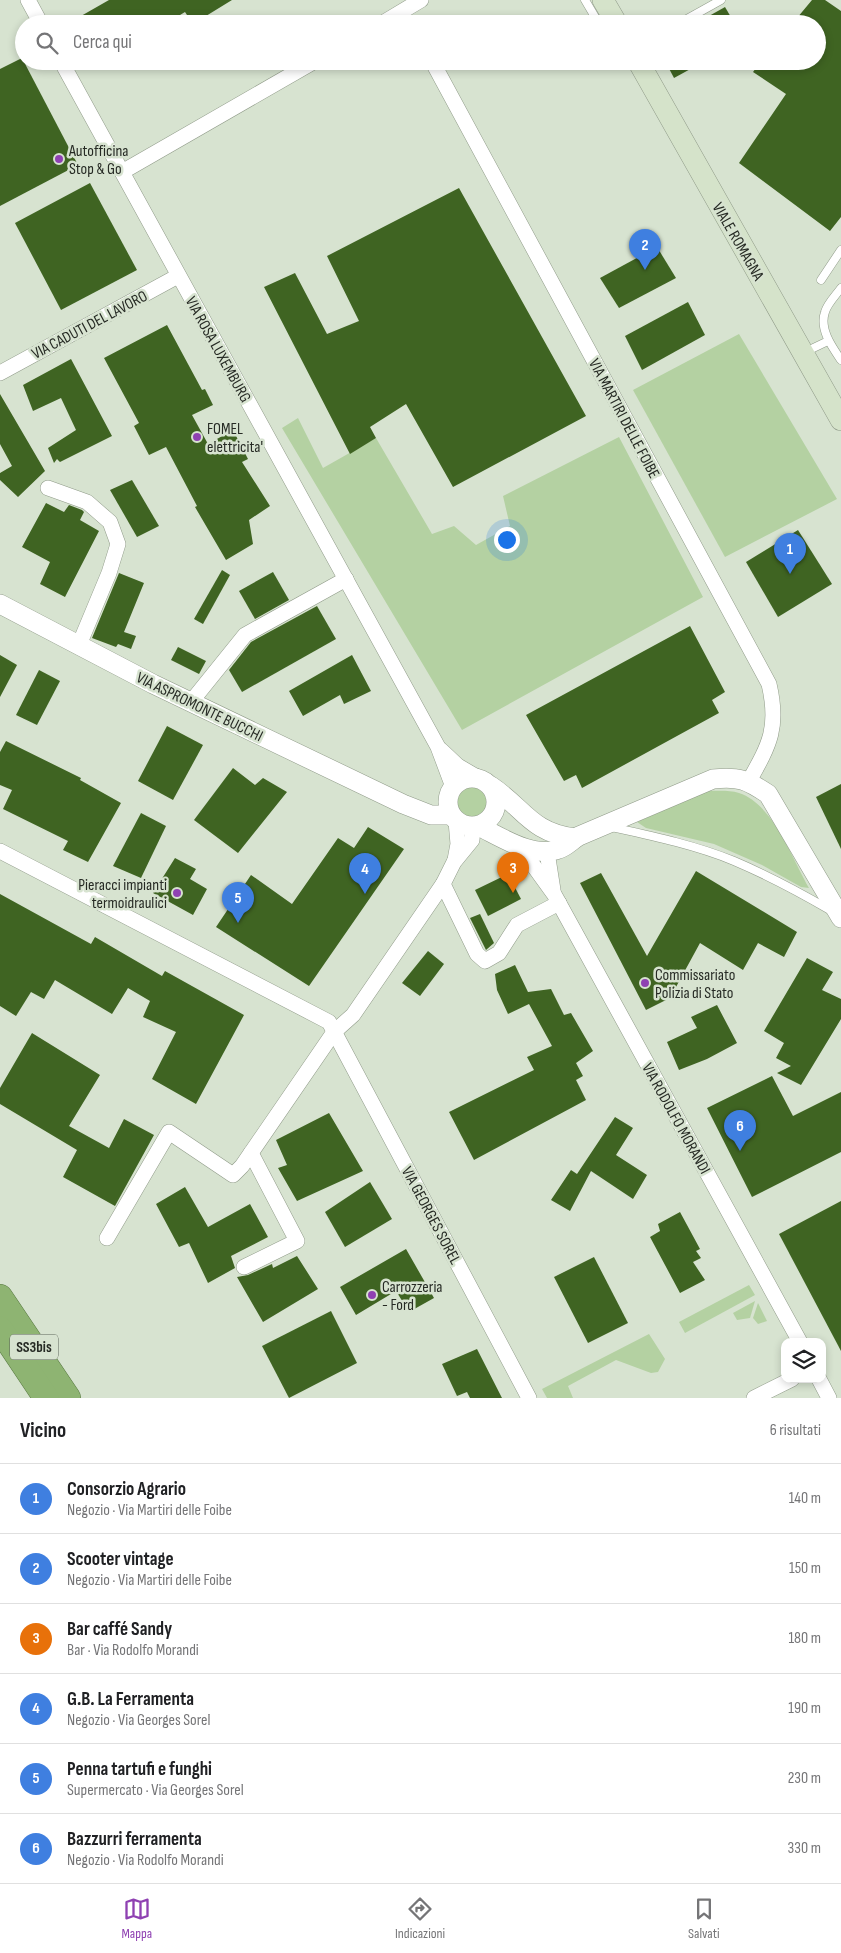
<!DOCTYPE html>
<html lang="it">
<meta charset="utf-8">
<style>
:root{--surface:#fff;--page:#f2f2f2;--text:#202124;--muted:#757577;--line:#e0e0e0;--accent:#8f41b2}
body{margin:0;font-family:"Sofia Sans Condensed",sans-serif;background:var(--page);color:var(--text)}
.controls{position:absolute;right:15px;bottom:15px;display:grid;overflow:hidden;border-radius:10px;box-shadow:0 2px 8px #0003}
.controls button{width:45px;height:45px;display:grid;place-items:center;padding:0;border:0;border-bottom:1px solid var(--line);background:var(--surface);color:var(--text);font:25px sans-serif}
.you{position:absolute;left:506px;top:539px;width:18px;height:18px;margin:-12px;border:4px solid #fff;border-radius:50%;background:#1a73e8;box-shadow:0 0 0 8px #1a73e833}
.badge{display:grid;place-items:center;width:32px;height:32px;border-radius:50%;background:var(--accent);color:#fff;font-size:16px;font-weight:700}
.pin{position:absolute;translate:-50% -41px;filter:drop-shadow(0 1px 2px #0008)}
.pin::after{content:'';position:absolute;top:26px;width:18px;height:15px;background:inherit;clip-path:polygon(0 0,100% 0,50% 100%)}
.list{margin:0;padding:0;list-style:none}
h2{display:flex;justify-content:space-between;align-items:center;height:65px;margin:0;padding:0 20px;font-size:21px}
h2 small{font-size:16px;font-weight:400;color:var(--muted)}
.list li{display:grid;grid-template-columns:32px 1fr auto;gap:15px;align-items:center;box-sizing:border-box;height:70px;padding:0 20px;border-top:1px solid var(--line)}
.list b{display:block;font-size:19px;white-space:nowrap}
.list p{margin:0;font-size:16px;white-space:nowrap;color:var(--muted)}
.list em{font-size:16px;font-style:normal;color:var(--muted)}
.icon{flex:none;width:28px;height:28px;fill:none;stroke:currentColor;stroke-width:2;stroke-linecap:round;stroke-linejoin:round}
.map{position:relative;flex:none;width:841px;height:1398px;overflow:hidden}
.search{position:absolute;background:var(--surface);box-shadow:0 2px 8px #0003;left:15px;right:15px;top:15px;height:55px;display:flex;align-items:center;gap:12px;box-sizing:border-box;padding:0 18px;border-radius:28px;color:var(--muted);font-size:19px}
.sheet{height:485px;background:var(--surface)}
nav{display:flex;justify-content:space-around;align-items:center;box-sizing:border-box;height:70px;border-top:1px solid var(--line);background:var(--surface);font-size:14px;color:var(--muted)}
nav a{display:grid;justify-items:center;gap:2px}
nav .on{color:var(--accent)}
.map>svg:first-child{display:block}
.green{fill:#b4d1a2}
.building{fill:#3f6422}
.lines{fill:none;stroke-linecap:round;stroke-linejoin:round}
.service-casing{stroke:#909b89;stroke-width:9}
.minor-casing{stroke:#909b89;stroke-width:16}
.tertiary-casing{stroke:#909b89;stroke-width:20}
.secondary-casing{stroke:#909b89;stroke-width:22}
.trunk-casing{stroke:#577740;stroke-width:26}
.service{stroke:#fff;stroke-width:8}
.minor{stroke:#fff;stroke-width:15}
.tertiary{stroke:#fff;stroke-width:19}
.secondary{stroke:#d5e3ca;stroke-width:21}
.trunk{stroke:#8eb472;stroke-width:25}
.poi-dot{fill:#8f41b2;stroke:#d7e3d0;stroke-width:2}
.labels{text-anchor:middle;stroke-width:5;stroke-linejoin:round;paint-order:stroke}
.shield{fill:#d7e3d0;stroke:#5b6258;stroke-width:1}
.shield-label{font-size:15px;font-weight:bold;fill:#262a24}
.poi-label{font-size:16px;fill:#262a24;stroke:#d7e3d0;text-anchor:start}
.street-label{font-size:16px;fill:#262a24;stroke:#d7e3d0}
</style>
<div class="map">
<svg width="841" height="1398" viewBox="0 0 841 1398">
<rect width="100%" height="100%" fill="#d7e3d0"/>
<!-- green -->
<g class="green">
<path d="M739 334 837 499 725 557 633 390Z"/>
<path d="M298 418 323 468 376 438 432 534 454 526 476 545 510 526 503 496 619 437 703 597 462 730 282 428Z"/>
<circle cx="471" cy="803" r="16"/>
<path d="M708 791C718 791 729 790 739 793 773 804 792 858 809 888L801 887 762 865 714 844 646 828 637 822Z"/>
<path d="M749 1285 755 1295 685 1333 679 1322Z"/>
<path d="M755 1301 750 1318 737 1320 733 1313Z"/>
<path d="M758 1303 767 1321 758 1324 753 1318Z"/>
<path d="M649 1334 665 1359 658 1372 651 1373 616 1360 568 1386 573 1398H547L542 1389Z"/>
</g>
<!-- building -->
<g class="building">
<path d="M109 0H232L193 24 185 12 165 24H67Z"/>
<path d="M812 0H825L841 11V217L830 231 739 163 786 94 753 72 761 61H817V24H792Z"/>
<path d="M725 7 735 24H714L709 16Z"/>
<path d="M22 58 78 165 0 206V69Z"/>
<path d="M665 61H705L674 78Z"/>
<path d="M90 183 137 270 61 310 15 223Z"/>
<path d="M459 188 586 416 453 487 406 404 370 427 376 438 350 454 264 287 295 273 327 334 359 321 327 256Z"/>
<path d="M657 247 676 278 619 308 600 278Z"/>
<path d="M688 302 705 335 642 370 625 336Z"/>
<path d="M167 325 202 390 205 389 213 405 192 415 208 444 233 430 248 459 242 462 270 506 249 520 253 544 226 560 195 507 197 506 166 447 149 455 134 426 139 423 104 358Z"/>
<path d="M71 359 112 436 60 462 57 459 54 463 48 448 76 430 61 398 33 411 23 385Z"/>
<path d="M0 394 45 471 18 497 0 480V473L12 466 0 444Z"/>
<path d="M132 480 159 526 137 537 110 490Z"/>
<path d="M46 503 64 512 69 505 82 510 84 512 80 520 99 531 65 597 40 584 50 562 22 547Z"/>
<path d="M798 530 832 584 778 617 746 562Z"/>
<path d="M222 570 230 575 203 624 194 619Z"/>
<path d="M273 572 289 600 255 619 239 591Z"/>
<path d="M119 573 144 583 124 632 136 636 131 649 118 644 116 647 92 638Z"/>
<path d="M317 606 336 639 242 692 229 670 251 642Z"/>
<path d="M690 626 725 692 712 700 719 713 582 788 576 775 564 781 526 715Z"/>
<path d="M178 647 206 661 199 674 171 660Z"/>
<path d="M0 655 17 665 0 697Z"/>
<path d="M352 655 371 691 344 704 340 695 303 716 289 691Z"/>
<path d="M39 670 60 681 37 725 16 715Z"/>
<path d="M167 726 203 745 173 800 138 781Z"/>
<path d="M6 741 81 778 80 780 121 803 88 862 63 850 68 841 3 809 12 790 0 785V752Z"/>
<path d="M233 768 255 785 263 778 287 792 238 853 194 820Z"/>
<path d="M841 784V849L816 797Z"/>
<path d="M141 813 166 826 141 878 113 866Z"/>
<path d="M368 827 404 849 309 986 216 927 251 875 292 904 338 838 354 848Z"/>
<path d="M175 858 196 869 190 879 207 889 193 915 153 893Z"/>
<path d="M696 871 797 932 784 957 758 943 743 970 700 943 670 998 646 1010 580 883 601 873 647 956Z"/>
<path d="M508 874 521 899 488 916 475 890Z"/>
<path d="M0 894 91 944 95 937 162 976 165 971 244 1015 196 1104 152 1079 176 1032 143 1017 150 1001 128 988 112 1014 55 980 44 999 31 992 16 1016 0 1006Z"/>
<path d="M480 914 494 943 486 950 470 918Z"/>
<path d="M428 951 444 964 420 996 402 983Z"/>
<path d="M807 958 833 972 822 990 841 999V1019L801 1085 777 1073 791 1066 776 1058 784 1043 764 1031Z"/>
<path d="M515 965 528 992 551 989 564 1015 571 1013 593 1051 576 1063 583 1076 576 1080 586 1100 474 1160 449 1112 534 1070 527 1057 552 1046 529 1004 508 1014 497 990 495 974Z"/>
<path d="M717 1005 737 1043 707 1059 679 1070 667 1042 697 1028 691 1017Z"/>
<path d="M32 1033 100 1075 69 1126 109 1148 124 1119 154 1135 115 1206 63 1177 77 1150 0 1104V1088Z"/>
<path d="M772 1076 793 1116 841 1092V1152L752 1197 707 1108Z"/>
<path d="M329 1113 363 1171 297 1201 278 1168 287 1165 276 1140Z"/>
<path d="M615 1117 633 1128 616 1155 647 1175 633 1199 591 1171 570 1211 551 1200 571 1170 577 1174Z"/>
<path d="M370 1182 392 1219 345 1247 325 1212Z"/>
<path d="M185 1187 208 1227 250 1204 268 1237 231 1256 235 1268 208 1283 189 1243 179 1247 156 1204Z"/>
<path d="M841 1201V1351L779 1234Z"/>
<path d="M680 1212 700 1249 696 1251 701 1258 693 1262 705 1280 680 1293 650 1237 660 1231 658 1224Z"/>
<path d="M406 1249 434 1298 409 1312 396 1291 356 1315 340 1287Z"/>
<path d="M297 1256 318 1289 263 1322 237 1277 248 1275 272 1264 273 1268Z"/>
<path d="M594 1257 628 1323 588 1343 554 1277Z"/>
<path d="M331 1311 357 1363 289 1398 262 1346Z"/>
<path d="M477 1349 502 1398H470L467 1392 457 1396 442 1364Z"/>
</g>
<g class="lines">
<defs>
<g id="service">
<path d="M585 0 595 17 602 24"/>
<path d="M678 24 721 0"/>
<path d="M821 280 841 250"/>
<path d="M841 288C836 295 827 304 825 312 819 329 832 347 841 360"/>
<path d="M805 352 828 341"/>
<path d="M611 827C652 836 695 845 734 861 767 875 799 892 830 910"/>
</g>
<g id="minor">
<path d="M28 0 41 24"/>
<path d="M381 24 421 0"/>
<path d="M61 61 122 172"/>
<path d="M315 61 122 172 438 747 453 787"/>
<path d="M432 61 769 684C779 727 770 744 749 781"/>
<path d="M0 373 178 276"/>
<path d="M48 488 87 502 110 522 118 544 109 573 79 645"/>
<path d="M191 702 245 635 346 579"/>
<path d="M441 750 458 766 482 780"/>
<path d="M513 844 533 865 554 894 800 1342"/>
<path d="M0 851 329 1022 529 1398"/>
<path d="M547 852 553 890"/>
<path d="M455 860 458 844 456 821"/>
<path d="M443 884 477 954 485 961 499 953 517 925 559 903"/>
<path d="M107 1238 169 1132 233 1175 242 1166 334 1032 353 1015 443 884 454 862 472 840 473 827"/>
<path d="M244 1267 297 1241 251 1153"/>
<path d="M819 1379 829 1398"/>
<path d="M754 1398 792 1379"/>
</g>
<g id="tertiary">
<path d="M0 604 153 684 403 804 431 815H451"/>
<circle cx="472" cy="802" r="24"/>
<path d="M491 786C524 808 531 833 575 838"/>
<path d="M478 826C501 837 533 859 559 849 566 847 572 840 579 836L713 779C739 776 747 780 768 794L841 918"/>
</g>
<g id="secondary">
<path d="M603 0 617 24"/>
<path d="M638 61 841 420"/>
</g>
<g id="trunk">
<path d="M0 1297 68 1398"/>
<path d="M0 1329 46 1398"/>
</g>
</defs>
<!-- service casing -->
<use href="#service" class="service-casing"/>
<!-- minor casing -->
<use href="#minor" class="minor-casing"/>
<!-- tertiary casing -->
<use href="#tertiary" class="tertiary-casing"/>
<!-- secondary casing -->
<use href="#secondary" class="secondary-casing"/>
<!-- trunk casing -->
<use href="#trunk" class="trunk-casing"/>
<!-- service -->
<use href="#service" class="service"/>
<!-- minor -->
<use href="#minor" class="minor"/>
<!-- tertiary -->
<use href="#tertiary" class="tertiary"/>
<!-- secondary -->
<use href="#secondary" class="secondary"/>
<!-- trunk -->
<use href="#trunk" class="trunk"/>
</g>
<!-- markers -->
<g class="poi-dot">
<circle cx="59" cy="159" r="5"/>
<circle cx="197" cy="437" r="5"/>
<circle cx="177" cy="893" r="5"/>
<circle cx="645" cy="983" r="5"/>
<circle cx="372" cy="1295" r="5"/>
</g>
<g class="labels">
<!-- shield labels -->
<rect class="shield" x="10" y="1334.5" width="48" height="25" rx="4"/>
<g class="shield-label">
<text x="34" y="1352">SS3bis</text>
</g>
<!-- poi labels -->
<g class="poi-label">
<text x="69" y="156">Autofficina<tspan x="69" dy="18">Stop &amp; Go</tspan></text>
<text x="207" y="434">FOMEL<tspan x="207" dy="18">elettricita'</tspan></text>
<text x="167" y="890" text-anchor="end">Pieracci impianti<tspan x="167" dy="18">termoidraulici</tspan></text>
<text x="655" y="980">Commissariato<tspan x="655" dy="18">Polizia di Stato</tspan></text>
<text x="382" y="1292">Carrozzeria<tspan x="382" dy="18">- Ford</tspan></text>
</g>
<!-- street labels -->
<g class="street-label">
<text transform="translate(739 241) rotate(60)" y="6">VIALE ROMAGNA</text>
<text transform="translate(89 324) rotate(-28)" y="6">VIA CADUTI DEL LAVORO</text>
<text transform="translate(219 349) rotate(61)" y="6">VIA ROSA LUXEMBURG</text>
<text transform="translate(625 418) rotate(62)" y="6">VIA MARTIRI DELLE FOIBE</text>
<text transform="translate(200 706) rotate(26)" y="6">VIA ASPROMONTE BUCCHI</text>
<text transform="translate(677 1118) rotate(61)" y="6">VIA RODOLFO MORANDI</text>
<text transform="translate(432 1215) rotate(62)" y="6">VIA GEORGES SOREL</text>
</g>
</g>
</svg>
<div class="controls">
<button><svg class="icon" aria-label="layers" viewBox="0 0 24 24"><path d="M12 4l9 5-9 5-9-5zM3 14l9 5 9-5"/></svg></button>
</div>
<div class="you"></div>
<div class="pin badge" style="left:790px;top:574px;background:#3f7fe0">1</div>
<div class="pin badge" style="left:645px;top:270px;background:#3f7fe0">2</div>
<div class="pin badge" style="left:513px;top:893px;background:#e8710a">3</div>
<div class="pin badge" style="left:365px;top:894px;background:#3f7fe0">4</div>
<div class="pin badge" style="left:238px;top:923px;background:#3f7fe0">5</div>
<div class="pin badge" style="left:740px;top:1151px;background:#3f7fe0">6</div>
<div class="search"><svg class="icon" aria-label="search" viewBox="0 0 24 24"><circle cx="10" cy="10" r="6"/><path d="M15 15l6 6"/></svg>Cerca qui</div>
</div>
<section class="sheet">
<h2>Vicino<small>6 risultati</small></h2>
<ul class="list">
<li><span class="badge" style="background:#3f7fe0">1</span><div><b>Consorzio Agrario</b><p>Negozio · Via Martiri delle Foibe</p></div><em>140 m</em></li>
<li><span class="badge" style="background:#3f7fe0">2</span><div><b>Scooter vintage</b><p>Negozio · Via Martiri delle Foibe</p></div><em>150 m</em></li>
<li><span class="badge" style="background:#e8710a">3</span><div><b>Bar caffé Sandy</b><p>Bar · Via Rodolfo Morandi</p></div><em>180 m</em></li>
<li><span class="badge" style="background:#3f7fe0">4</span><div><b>G.B. La Ferramenta</b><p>Negozio · Via Georges Sorel</p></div><em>190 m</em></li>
<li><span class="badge" style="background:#3f7fe0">5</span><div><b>Penna tartufi e funghi</b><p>Supermercato · Via Georges Sorel</p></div><em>230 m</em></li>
<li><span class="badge" style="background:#3f7fe0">6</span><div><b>Bazzurri ferramenta</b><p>Negozio · Via Rodolfo Morandi</p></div><em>330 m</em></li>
</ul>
</section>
<nav>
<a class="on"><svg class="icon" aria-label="map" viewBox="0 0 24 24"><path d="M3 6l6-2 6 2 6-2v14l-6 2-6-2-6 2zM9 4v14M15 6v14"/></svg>Mappa</a>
<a><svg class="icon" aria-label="directions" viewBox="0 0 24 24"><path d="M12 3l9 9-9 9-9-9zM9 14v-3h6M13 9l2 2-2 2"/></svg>Indicazioni</a>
<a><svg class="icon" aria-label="saved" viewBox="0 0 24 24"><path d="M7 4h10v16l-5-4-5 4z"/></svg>Salvati</a>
</nav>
